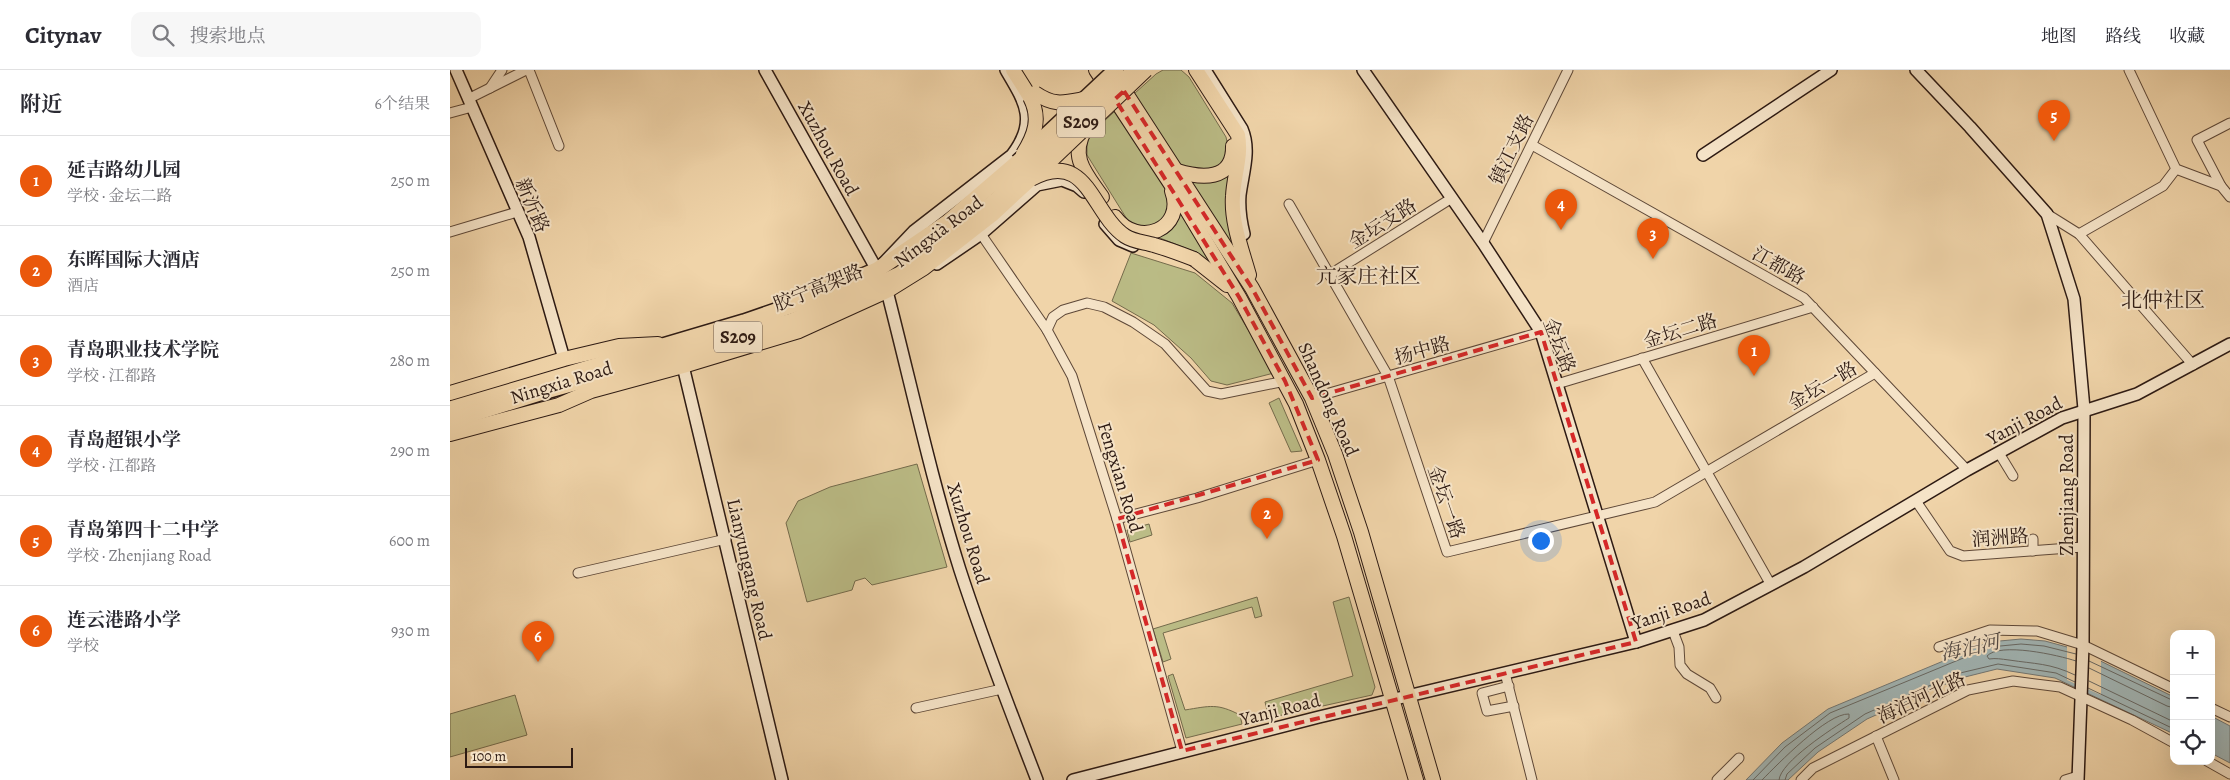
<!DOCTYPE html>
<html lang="zh">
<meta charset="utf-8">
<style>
:root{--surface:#fff;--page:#f7f7f7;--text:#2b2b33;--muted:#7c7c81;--line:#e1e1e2;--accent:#ea580c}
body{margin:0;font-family:Alegreya,"Noto Serif SC",serif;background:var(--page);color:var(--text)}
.controls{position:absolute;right:15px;bottom:15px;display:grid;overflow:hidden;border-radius:10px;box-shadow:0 5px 20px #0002}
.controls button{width:45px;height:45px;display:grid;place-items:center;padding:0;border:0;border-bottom:1px solid var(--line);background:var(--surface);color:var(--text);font:25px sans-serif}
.scale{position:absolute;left:15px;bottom:12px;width:108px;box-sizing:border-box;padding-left:5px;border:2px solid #2d1a13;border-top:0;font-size:14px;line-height:18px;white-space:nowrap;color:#2d1a13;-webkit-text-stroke:4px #f5e3c7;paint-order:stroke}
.you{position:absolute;left:1090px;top:470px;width:18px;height:18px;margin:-12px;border:4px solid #fff;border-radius:50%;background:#1a73e8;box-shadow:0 0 0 8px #1a73e833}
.badge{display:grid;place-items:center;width:32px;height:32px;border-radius:50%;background:var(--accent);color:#fff;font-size:16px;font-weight:700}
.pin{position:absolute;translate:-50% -41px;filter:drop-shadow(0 1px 2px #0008)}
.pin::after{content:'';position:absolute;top:26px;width:18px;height:15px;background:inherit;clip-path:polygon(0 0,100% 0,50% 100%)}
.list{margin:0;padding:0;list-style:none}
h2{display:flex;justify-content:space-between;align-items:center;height:65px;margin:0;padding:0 20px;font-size:21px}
h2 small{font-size:16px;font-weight:400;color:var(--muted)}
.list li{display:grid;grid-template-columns:32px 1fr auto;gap:15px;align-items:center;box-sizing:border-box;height:90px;padding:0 20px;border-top:1px solid var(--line)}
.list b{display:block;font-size:19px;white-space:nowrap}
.list p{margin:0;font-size:16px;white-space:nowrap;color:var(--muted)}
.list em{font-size:16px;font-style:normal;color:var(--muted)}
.icon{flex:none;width:28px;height:28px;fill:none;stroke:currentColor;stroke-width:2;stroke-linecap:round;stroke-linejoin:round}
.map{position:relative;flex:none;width:1780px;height:710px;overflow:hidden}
header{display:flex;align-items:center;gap:30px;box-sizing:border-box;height:70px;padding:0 25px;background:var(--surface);border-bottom:1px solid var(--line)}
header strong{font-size:24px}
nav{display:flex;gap:28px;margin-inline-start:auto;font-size:18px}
.search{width:350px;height:45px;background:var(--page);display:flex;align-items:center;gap:12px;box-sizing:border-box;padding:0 18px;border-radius:10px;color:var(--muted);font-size:19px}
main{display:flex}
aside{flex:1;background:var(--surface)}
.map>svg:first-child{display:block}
.green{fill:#bbbc86;stroke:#746b4c}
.water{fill:#a1b5b5;stroke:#737774}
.pier{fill:#f0d4a9}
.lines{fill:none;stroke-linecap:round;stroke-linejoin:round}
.shore{stroke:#676864;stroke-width:1}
.street-casing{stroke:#5e4838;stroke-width:11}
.secondary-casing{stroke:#2d1a13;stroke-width:14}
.primary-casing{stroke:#2d1a13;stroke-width:16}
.highway-casing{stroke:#2d1a13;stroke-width:18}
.street{stroke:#f5e3c7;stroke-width:9}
.secondary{stroke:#f5e3c7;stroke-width:11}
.primary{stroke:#f0d4a9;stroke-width:14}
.highway{stroke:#f0d4a9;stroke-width:15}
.primary-bridge-casing{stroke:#2d1a13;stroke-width:16;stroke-linecap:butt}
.highway-bridge-casing{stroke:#2d1a13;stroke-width:18;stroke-linecap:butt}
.primary-bridge{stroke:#f0d4a9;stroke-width:14}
.highway-bridge{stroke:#f0d4a9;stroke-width:15}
.marked{fill:none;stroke:#d62828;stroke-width:4;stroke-dasharray:10 6;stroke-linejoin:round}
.labels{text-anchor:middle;stroke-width:4;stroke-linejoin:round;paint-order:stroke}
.shield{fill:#f5e3c7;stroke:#695649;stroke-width:1}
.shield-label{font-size:18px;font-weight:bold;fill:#2d1a13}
.street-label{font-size:19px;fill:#2d1a13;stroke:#f5e3c7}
.water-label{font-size:20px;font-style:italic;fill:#504844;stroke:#f5e3c7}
.quarter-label{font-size:21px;fill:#2d1a13;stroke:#f5e3c7}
</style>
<header>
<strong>Citynav</strong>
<div class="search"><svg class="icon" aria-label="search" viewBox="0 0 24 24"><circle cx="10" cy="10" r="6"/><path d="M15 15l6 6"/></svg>搜索地点</div>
<nav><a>地图</a><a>路线</a><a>收藏</a></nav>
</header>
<main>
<aside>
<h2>附近<small>6个结果</small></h2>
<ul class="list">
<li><span class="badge">1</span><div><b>延吉路幼儿园</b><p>学校 · 金坛二路</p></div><em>250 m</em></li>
<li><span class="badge">2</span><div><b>东晖国际大酒店</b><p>酒店</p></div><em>250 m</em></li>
<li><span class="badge">3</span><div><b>青岛职业技术学院</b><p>学校 · 江都路</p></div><em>280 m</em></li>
<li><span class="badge">4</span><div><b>青岛超银小学</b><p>学校 · 江都路</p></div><em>290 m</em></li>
<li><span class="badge">5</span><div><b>青岛第四十二中学</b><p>学校 · Zhenjiang Road</p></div><em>600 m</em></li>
<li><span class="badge">6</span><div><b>连云港路小学</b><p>学校</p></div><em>930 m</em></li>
</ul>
</aside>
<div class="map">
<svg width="1780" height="710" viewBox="0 0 1780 710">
<rect width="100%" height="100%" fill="#f0d4a9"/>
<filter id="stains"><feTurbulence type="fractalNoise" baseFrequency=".004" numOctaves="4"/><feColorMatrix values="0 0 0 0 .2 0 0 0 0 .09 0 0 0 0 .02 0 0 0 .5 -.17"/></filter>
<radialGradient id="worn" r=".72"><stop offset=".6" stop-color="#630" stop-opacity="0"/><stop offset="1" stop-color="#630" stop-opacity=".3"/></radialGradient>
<!-- green -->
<g class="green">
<path d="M713 0H731L739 7 776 67 779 81 777 139 791 185 769 200 748 183 710 168 680 154 637 85V71L642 62 706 4Z"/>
<path d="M681 183 745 203 782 233 824 303 777 315 761 311 741 288 704 255 662 231Z"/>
<path d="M829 328 852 381 841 382 819 333Z"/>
<path d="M467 394 497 497 422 515 415 508 405 511 402 520 357 532 336 453 348 431 380 417Z"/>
<path d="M699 454 702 465 680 472 677 460Z"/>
<path d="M807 527 812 546 805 548 802 537 713 563 721 589 713 592 703 559Z"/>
<path d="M899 527 925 617 922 625 819 648 815 632 903 606 883 532Z"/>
<path d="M723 604 735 640C760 636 767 633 790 645L792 654 736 668 718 606Z"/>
<path d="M65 625 77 665 0 687V644Z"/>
</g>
<!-- water -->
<g class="water">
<path d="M1571 569 1595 571 1628 580 1724 627V664L1605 608 1547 599 1507 609 1417 649 1368 682 1338 710H1296L1332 673 1378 639 1539 572Z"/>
<path d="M1761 646 1780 656V693L1761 683Z"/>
</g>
<!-- pier -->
<path class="pier" d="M1617 574 1629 578 1651 589V625L1617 610Z"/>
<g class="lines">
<!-- shore -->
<g class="shore">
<path d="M1639 591 1724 631"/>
<path d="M1639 598 1717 636 1724 638"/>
<path d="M1625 605C1600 593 1585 594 1559 590 1551 589 1546 588 1539 589L1537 586C1550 572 1608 585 1626 591"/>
<path d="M1639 611 1724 652"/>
<path d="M1638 618 1724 659"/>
<path d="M1303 710 1335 677 1380 643 1540 577 1571 574 1594 576 1626 584"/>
<path d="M1312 710C1328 694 1377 643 1399 644V648C1383 658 1330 692 1329 710"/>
<path d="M1335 710 1337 704 1365 678 1415 644 1506 604 1548 594 1606 603 1625 612"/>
</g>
<defs>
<g id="street">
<path d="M79 0 109 76"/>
<path d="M1679 0 1726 99 1771 116 1780 127"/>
<path d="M40 18 52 0"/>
<path d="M18 29 76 0"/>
<path d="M0 43 22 37"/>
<path d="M1082 75 1354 228 1517 400"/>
<path d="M1771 116 1747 70 1780 53"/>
<path d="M839 134 938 306 997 482 1205 432 1425 303"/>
<path d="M1597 144 1629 164 1743 295"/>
<path d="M0 162 67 142"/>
<path d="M531 164 597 260 622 306 667 449 732 681"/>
<path d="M1629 164 1713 116 1726 99"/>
<path d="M1033 173 1118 0"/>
<path d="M879 205 1002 128"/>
<path d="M597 260 603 247 613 240 637 233 654 237 683 252 715 274 757 321 771 324 835 311"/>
<path d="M1192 288 1321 515"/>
<path d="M1107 314 1363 237"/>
<path d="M862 328 1091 262"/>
<path d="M1549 383 1563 406"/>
<path d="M1466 431 1500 481 1513 486 1633 477"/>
<path d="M667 449 747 428 868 390"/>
<path d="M1583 469V481"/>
<path d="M128 503 276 469"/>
<path d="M1223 561 1229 577 1230 595 1237 604 1260 618 1266 628"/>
<path d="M1489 577 1540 560 1587 561 1633 575 1724 619"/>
<path d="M1055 603 1082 710"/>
<path d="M1059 616 1032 623 1037 641 1064 636"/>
<path d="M466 638 552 619"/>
<path d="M1761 638 1780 647"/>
<path d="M1426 666 1444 710"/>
<path d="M1757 691 1780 704"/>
<path d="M1267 710 1289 688"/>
<path d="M1351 710 1363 698 1518 620 1563 611 1610 617 1682 650 1724 673"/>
<path d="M1615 710 1628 706"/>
</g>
<g id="secondary">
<path d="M6 0 79 167 114 289"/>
<path d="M315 0 427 200 464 161 562 85C588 51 575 32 556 0"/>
<path d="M755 0 792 59C801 80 793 102 790 125 789 138 791 152 794 164"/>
<path d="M913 0 1033 173 1091 262 1186 572"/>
<path d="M1466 0 1520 57 1597 144 1624 229 1634 339 1633 575 1628 710"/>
<path d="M1253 85 1381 0"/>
<path d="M655 154 669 170 683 176"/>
<path d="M487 194 531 164 587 115 612 110 627 116 634 122"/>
<path d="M437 221C461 314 481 408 510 500 533 571 560 640 587 710"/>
<path d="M233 296 332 710"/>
<path d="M623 710 869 647 1186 572 1254 550 1354 497 1517 400 1612 348 1687 324 1780 274"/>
</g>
<g id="primary">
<path d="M563 0 580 27"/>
<path d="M646 0 726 122 789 227 846 334 868 390 894 466 966 710"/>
<path d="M746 0 788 65C792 86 784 105 783 126 781 152 792 180 799 205"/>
<path d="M668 11 802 218 862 328 885 384 911 462 983 710"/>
<path d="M635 60C619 87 636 104 652 127"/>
<path d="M727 101C750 108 784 112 783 76"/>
<path d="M665 147C688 179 736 159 722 121"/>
<path d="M744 189 777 215"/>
<path d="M0 323 114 289 169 276 208 274"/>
<path d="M0 364 109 335 141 321 233 296 349 261 437 221 474 198 542 145 581 109"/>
</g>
<g id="highway">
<path d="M0 339 294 252 346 234 427 200 498 152 568 92"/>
<path d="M0 351 96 321 342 251 416 220 450 204 481 181 545 131 576 102"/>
</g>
</defs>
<!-- street casing -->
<use href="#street" class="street-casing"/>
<!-- secondary casing -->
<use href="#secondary" class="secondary-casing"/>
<!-- primary casing -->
<use href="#primary" class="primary-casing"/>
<!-- highway casing -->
<use href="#highway" class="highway-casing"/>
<!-- street -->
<use href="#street" class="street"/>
<!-- secondary -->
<use href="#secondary" class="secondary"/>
<!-- primary -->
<use href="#primary" class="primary"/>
<!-- highway -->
<use href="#highway" class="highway"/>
<defs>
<g id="primary-bridge">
<path d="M585 23C604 36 613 33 634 29"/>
<path d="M573 84C585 65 591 48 580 27"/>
<path d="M587 104 696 0"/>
<path d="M581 109C638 78 641 143 675 166 684 172 695 172 704 175 718 179 731 184 744 189"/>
</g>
<g id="highway-bridge">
<path d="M568 92 666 0"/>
<path d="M576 102 685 0"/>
</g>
</defs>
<!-- primary-bridge casing -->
<use href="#primary-bridge" class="primary-bridge-casing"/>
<!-- highway-bridge casing -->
<use href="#highway-bridge" class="highway-bridge-casing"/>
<!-- primary-bridge -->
<use href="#primary-bridge" class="primary-bridge"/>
<!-- highway-bridge -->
<use href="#highway-bridge" class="highway-bridge"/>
</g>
<!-- marked area -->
<path class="marked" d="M674 21 802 218 862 328 1091 262 1186 572 732 681 667 449 868 390 835 311 789 227 665 29Z"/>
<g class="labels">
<!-- shield labels -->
<g class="shield">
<rect x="607" y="36.5" width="48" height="31" rx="4"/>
<rect x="264" y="251.5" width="48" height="31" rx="4"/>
</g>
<g class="shield-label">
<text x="631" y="58">S209</text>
<text x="288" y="273">S209</text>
</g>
<!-- street labels -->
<g class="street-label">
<text transform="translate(379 78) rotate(61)" y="7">Xuzhou Road</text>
<text transform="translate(1061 79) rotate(-64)" y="7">镇江支路</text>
<text transform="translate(83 135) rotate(67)" y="7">新沂路</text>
<text transform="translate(932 153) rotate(-32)" y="7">金坛支路</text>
<text transform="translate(488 161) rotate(-37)" y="7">Níngxià Road</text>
<text transform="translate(1329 195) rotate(29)" y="7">江都路</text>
<text transform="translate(368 217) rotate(-22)" y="7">胶宁高架路</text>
<text transform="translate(1230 260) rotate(-17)" y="7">金坛二路</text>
<text transform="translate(1110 275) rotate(69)" y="7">金坛路</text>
<text transform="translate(972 280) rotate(-16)" y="7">扬中路</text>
<text transform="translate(111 312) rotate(-17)" y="7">Ningxia Road</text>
<text transform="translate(1372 315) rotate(-30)" y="7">金坛一路</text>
<text transform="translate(879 329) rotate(66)" y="7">Shandong Road</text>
<text transform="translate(1574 350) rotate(-28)" y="7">Yanji Road</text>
<text transform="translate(671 407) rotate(73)" y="7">Fengxian Road</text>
<text transform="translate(1616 425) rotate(-90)" y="7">Zhenjiang Road</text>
<text transform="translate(997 432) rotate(71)" y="7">金坛一路</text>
<text transform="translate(519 463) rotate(73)" y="7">Xuzhou Road</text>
<text transform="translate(1550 467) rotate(-4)" y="7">润洲路</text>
<text transform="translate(300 499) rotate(77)" y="7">Lianyungang Road</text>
<text transform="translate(1221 540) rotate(-19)" y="7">Yanji Road</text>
<text transform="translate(1471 627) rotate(-25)" y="7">海泊河北路</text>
<text transform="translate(830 639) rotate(-14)" y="7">Yanji Road</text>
</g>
<!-- water labels -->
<g class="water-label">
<text transform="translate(1520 577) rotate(-12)" y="7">海泊河</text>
</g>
<!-- quarter labels -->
<g class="quarter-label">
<text x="918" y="213">亢家庄社区</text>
<text x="1713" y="237">北仲社区</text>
</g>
</g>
<rect width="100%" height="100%" filter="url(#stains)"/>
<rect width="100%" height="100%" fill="url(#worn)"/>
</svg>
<div class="controls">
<button>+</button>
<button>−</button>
<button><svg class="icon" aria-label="locate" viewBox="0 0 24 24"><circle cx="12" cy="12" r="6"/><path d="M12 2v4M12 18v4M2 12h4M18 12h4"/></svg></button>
</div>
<div class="scale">100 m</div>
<div class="you"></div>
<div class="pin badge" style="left:1304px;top:306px">1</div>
<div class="pin badge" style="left:817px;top:469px">2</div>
<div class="pin badge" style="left:1203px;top:189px">3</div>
<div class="pin badge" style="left:1111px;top:160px">4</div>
<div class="pin badge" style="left:1604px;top:71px">5</div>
<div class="pin badge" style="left:88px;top:592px">6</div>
</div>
</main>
